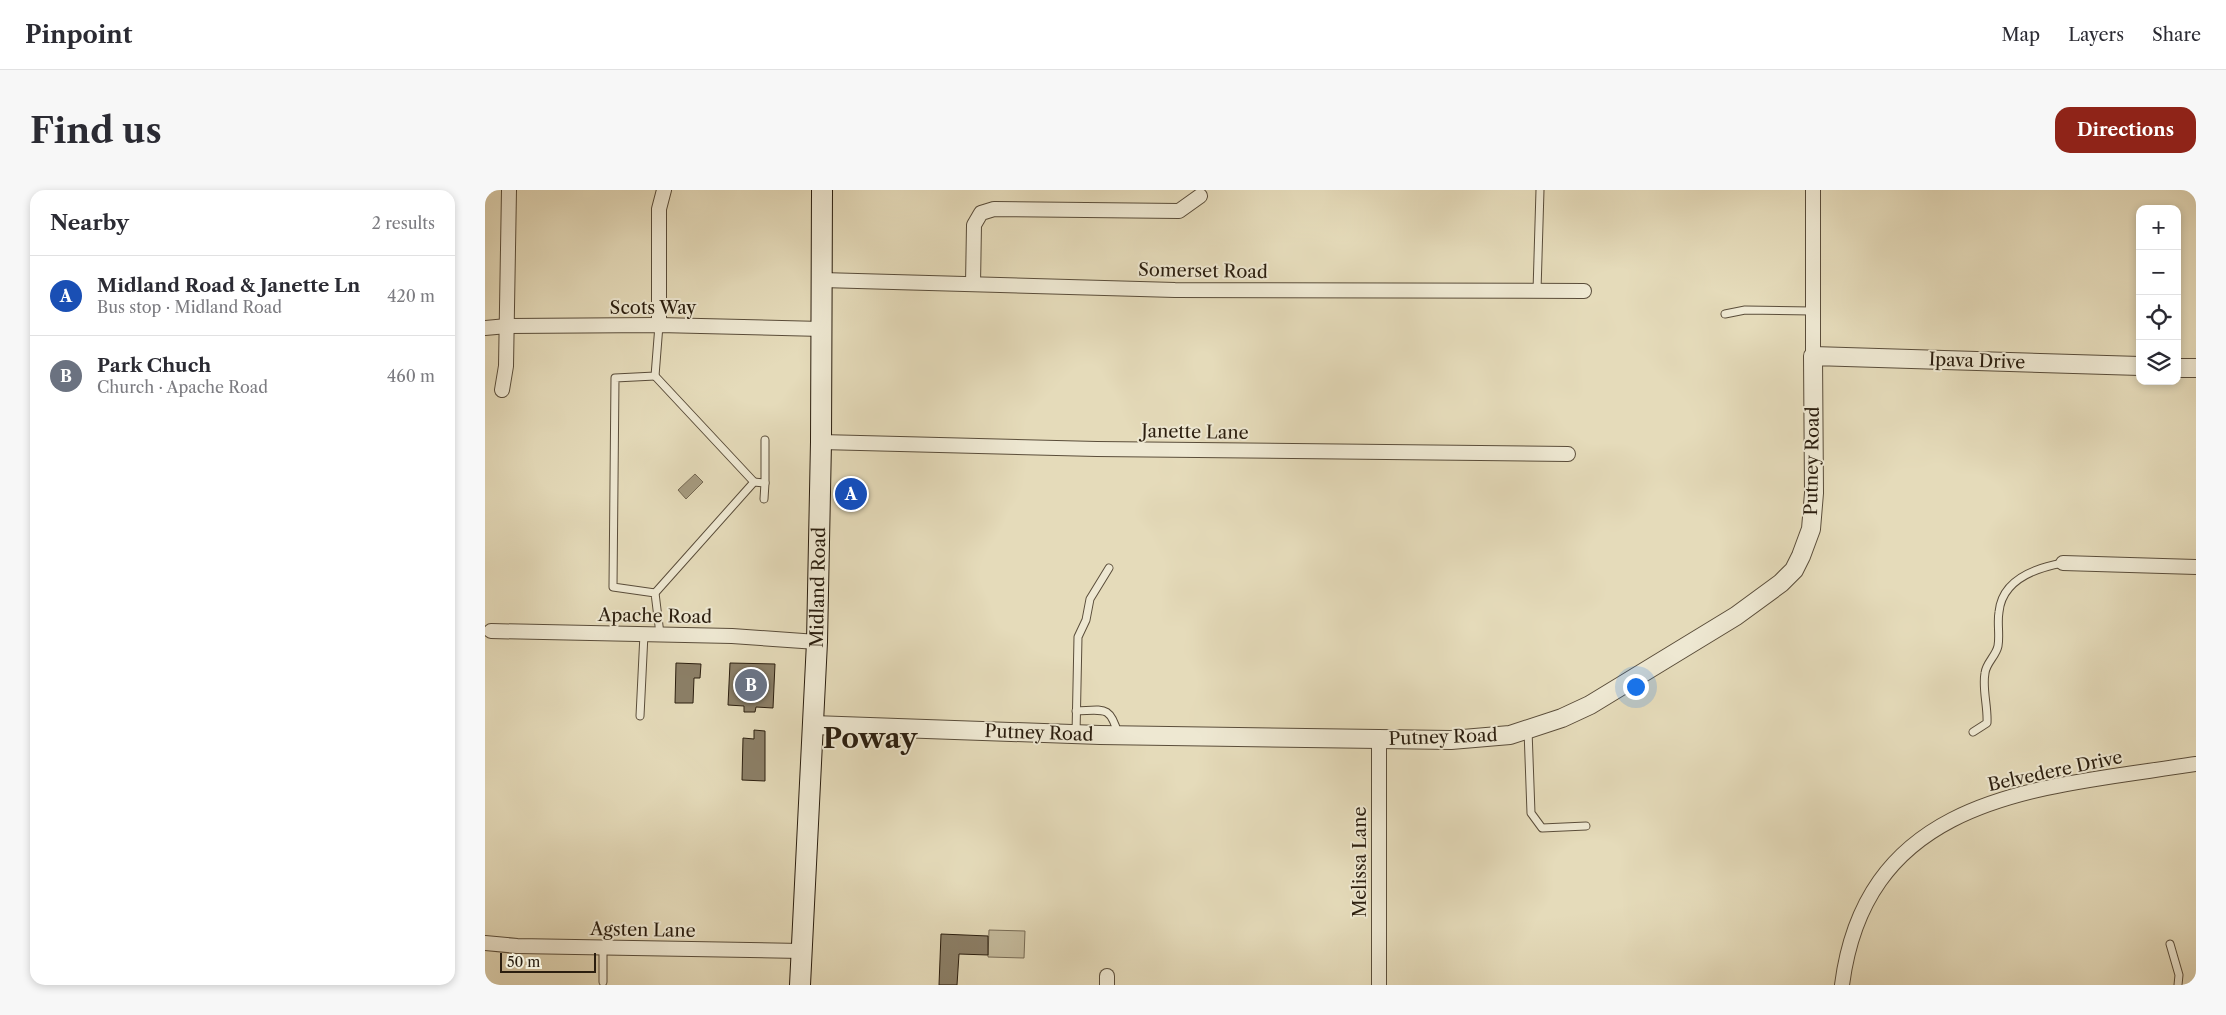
<!DOCTYPE html>
<meta charset="utf-8">
<style>
:root{--surface:#fff;--page:#f7f7f7;--text:#2b2b33;--muted:#7c7c81;--line:#e1e1e2;--accent:#8f2418}
body{margin:0;font-family:"Libre Caslon Text",serif;background:var(--page);color:var(--text)}
.controls{position:absolute;right:15px;top:15px;display:grid;overflow:hidden;border-radius:10px;box-shadow:0 2px 8px #0003}
.controls button{width:45px;height:45px;display:grid;place-items:center;padding:0;border:0;border-bottom:1px solid var(--line);background:var(--surface);color:var(--text);font:25px sans-serif}
.scale{position:absolute;left:15px;bottom:12px;width:96px;box-sizing:border-box;padding-left:5px;border:2px solid #2b1e0f;border-top:0;font-size:14px;line-height:18px;white-space:nowrap;color:#2b1e0f;-webkit-text-stroke:4px #eee8d2;paint-order:stroke}
.you{position:absolute;left:1150px;top:496px;width:18px;height:18px;margin:-12px;border:4px solid #fff;border-radius:50%;background:#1a73e8;box-shadow:0 0 0 8px #1a73e833}
.badge{display:grid;place-items:center;width:32px;height:32px;border-radius:50%;background:var(--accent);color:#fff;font-size:16px;font-weight:700}
.pin{position:absolute;translate:-50% -50%;border:2px solid #fff;box-shadow:0 1px 5px #0006}
.list{margin:0;padding:0;list-style:none}
h2{display:flex;justify-content:space-between;align-items:center;height:65px;margin:0;padding:0 20px;font-size:21px}
h2 small{font-size:16px;font-weight:400;color:var(--muted)}
.list li{display:grid;grid-template-columns:32px 1fr auto;gap:15px;align-items:center;box-sizing:border-box;height:80px;padding:0 20px;border-top:1px solid var(--line)}
.list b{display:block;font-size:19px;white-space:nowrap}
.list p{margin:0;font-size:16px;white-space:nowrap;color:var(--muted)}
.list em{font-size:16px;font-style:normal;color:var(--muted)}
.icon{flex:none;width:28px;height:28px;fill:none;stroke:currentColor;stroke-width:2;stroke-linecap:round;stroke-linejoin:round}
.map{position:relative;flex:none;width:1711px;height:795px;overflow:hidden;border-radius:15px}
header{display:flex;align-items:center;gap:30px;box-sizing:border-box;height:70px;padding:0 25px;background:var(--surface);border-bottom:1px solid var(--line)}
header strong{font-size:24px}
nav{display:flex;gap:28px;margin-inline-start:auto;font-size:18px}
.intro{display:flex;align-items:center;justify-content:space-between;box-sizing:border-box;height:120px;padding:0 30px}
h1{margin:0;font-size:35px}
.button{padding:12px 22px;border-radius:15px;background:var(--accent);color:#fff;font-size:18px;font-weight:700}
main{display:flex;gap:30px;padding:0 30px}
aside{flex:1;background:var(--surface);border-radius:15px;box-shadow:0 2px 8px #0003}
.map>svg:first-child{display:block}
.green{fill:#c5bb9d;stroke:#786c56}
.water{fill:#a69b80;stroke:#756953}
.building{fill:#8c8068;stroke:#2b1e0f}
.lines{fill:none;stroke-linecap:round;stroke-linejoin:round}
.service-casing{stroke:#5a4d3a;stroke-width:9}
.minor-casing{stroke:#5a4d3a;stroke-width:16}
.tertiary-casing{stroke:#5a4d3a;stroke-width:20}
.secondary-casing{stroke:#2b1e0f;stroke-width:22}
.service{stroke:#eee8d2;stroke-width:7}
.minor{stroke:#eee8d2;stroke-width:14}
.tertiary{stroke:#eee8d2;stroke-width:18}
.secondary{stroke:#eee8d2;stroke-width:20}
.labels{text-anchor:middle;stroke-width:4;stroke-linejoin:round;paint-order:stroke}
.street-label{font-size:18px;fill:#2b1e0f;stroke:#eee8d2}
.town-label{font-size:28px;font-weight:bold;fill:#2b1e0f;stroke:#eee8d2}
</style>
<header>
<strong>Pinpoint</strong>
<nav><a>Map</a><a>Layers</a><a>Share</a></nav>
</header>
<div class="intro"><h1>Find us</h1><a class="button">Directions</a></div>
<main>
<aside>
<h2>Nearby<small>2 results</small></h2>
<ul class="list">
<li><span class="badge" style="background:#1a4fb4">A</span><div><b>Midland Road &amp; Janette Ln</b><p>Bus stop · Midland Road</p></div><em>420 m</em></li>
<li><span class="badge" style="background:#6b7280">B</span><div><b>Park Chuch</b><p>Church · Apache Road</p></div><em>460 m</em></li>
</ul>
</aside>
<div class="map">
<svg width="1711" height="795" viewBox="0 0 1711 795">
<rect width="100%" height="100%" fill="#e5dbba"/>
<filter id="stains"><feTurbulence type="fractalNoise" baseFrequency=".004" numOctaves="4"/><feColorMatrix values="0 0 0 0 .2 0 0 0 0 .09 0 0 0 0 .02 0 0 0 .5 -.17"/></filter>
<radialGradient id="worn" r=".72"><stop offset=".6" stop-color="#630" stop-opacity="0"/><stop offset="1" stop-color="#630" stop-opacity=".3"/></radialGradient>
<!-- green -->
<path class="green" d="M504 740 540 741 539 768 503 767Z"/>
<!-- water -->
<path class="water" d="M210 284 218 292 201 309 193 300Z"/>
<!-- building -->
<g class="building">
<path d="M191 473 216 474 215 488H209L208 513H190Z"/>
<path d="M245 473 290 474 288 518 271 517 270 522H259V516L243 515Z"/>
<path d="M269 540 280 541V591L257 590 258 548 269 549Z"/>
<path d="M456 744 503 746V765L474 764 472 795H454Z"/>
</g>
<g class="lines">
<defs>
<g id="service">
<path d="M1052 101 1055 0"/>
<path d="M1240 124 1260 120 1327 121"/>
<path d="M174 135 170 186 130 188 128 397 170 403 175 444"/>
<path d="M170 186 269 292 170 403"/>
<path d="M269 292 280 293V250"/>
<path d="M279 309 280 293"/>
<path d="M591 521C619 520 625 515 633 544"/>
<path d="M155 526 159 444"/>
<path d="M1043 540 1046 623 1057 638 1101 636"/>
<path d="M1488 542 1502 533C1503 516 1497 499 1500 483 1501 473 1511 466 1513 456 1515 445 1512 433 1514 422 1517 390 1550 378 1578 373"/>
<path d="M591 544 593 447 601 430 605 409 624 378"/>
<path d="M1685 754 1694 785 1693 795"/>
<path d="M118 792V758"/>
</g>
<g id="minor">
<path d="M1328 0V166"/>
<path d="M337 90 690 100 1099 101"/>
<path d="M488 94 489 35 496 23 509 19 694 21 715 6"/>
<path d="M174 135V19L179 0"/>
<path d="M0 138 22 136 174 135 337 139"/>
<path d="M17 200 21 176 24 0"/>
<path d="M336 252 612 259 1083 264"/>
<path d="M1578 373 1711 377"/>
<path d="M6 441 247 446 332 452"/>
<path d="M0 753 32 756 316 761"/>
<path d="M622 795V786"/>
<path d="M894 795V549"/>
<path d="M1357 795C1382 602 1557 598 1711 574"/>
</g>
<g id="tertiary">
<path d="M1692 178H1711"/>
<path d="M328 535 615 545 966 550 1025 545 1077 528 1105 515 1251 426 1296 393 1309 380 1316 366 1326 339 1329 303 1328 166 1655 176"/>
</g>
<g id="secondary">
<path id="s1" d="M315 795 332 452 336 252 337 0"/>
</g>
</defs>
<!-- service casing -->
<use href="#service" class="service-casing"/>
<!-- minor casing -->
<use href="#minor" class="minor-casing"/>
<!-- tertiary casing -->
<use href="#tertiary" class="tertiary-casing"/>
<!-- secondary casing -->
<use href="#secondary" class="secondary-casing"/>
<!-- service -->
<use href="#service" class="service"/>
<!-- minor -->
<use href="#minor" class="minor"/>
<!-- tertiary -->
<use href="#tertiary" class="tertiary"/>
<!-- secondary -->
<use href="#secondary" class="secondary"/>
</g>
<g class="labels">
<!-- street labels -->
<g class="street-label">
<text transform="translate(718 81) rotate(1)" y="6">Somerset Road</text>
<text x="168" y="124">Scots Way</text>
<text transform="translate(1492 171) rotate(2)" y="6">Ipava Drive</text>
<text transform="translate(710 242) rotate(1)" y="6">Janette Lane</text>
<text transform="translate(1327 271) rotate(-89)" y="6">Putney Road</text>
<text dy="6" stroke="none"><textPath href="#s1" startOffset="398">Midland Road</textPath></text>
<text transform="translate(170 426) rotate(1)" y="6">Apache Road</text>
<text transform="translate(554 543) rotate(2)" y="6">Putney Road</text>
<text transform="translate(958 547) rotate(-2)" y="6">Putney Road</text>
<text transform="translate(1570 581) rotate(-12)" y="6">Belvedere Drive</text>
<text transform="translate(875 672) rotate(-90)" y="6">Melissa Lane</text>
<text transform="translate(158 740) rotate(1)" y="6">Agsten Lane</text>
</g>
<!-- town labels -->
<g class="town-label">
<text x="385" y="558">Poway</text>
</g>
</g>
<rect width="100%" height="100%" filter="url(#stains)"/>
<rect width="100%" height="100%" fill="url(#worn)"/>
</svg>
<div class="controls">
<button>+</button>
<button>−</button>
<button><svg class="icon" aria-label="locate" viewBox="0 0 24 24"><circle cx="12" cy="12" r="6"/><path d="M12 2v4M12 18v4M2 12h4M18 12h4"/></svg></button>
<button><svg class="icon" aria-label="layers" viewBox="0 0 24 24"><path d="M12 4l9 5-9 5-9-5zM3 14l9 5 9-5"/></svg></button>
</div>
<div class="scale">50 m</div>
<div class="you"></div>
<div class="pin badge" style="left:366px;top:304px;background:#1a4fb4">A</div>
<div class="pin badge" style="left:266px;top:495px;background:#6b7280">B</div>
</div>
</main>
